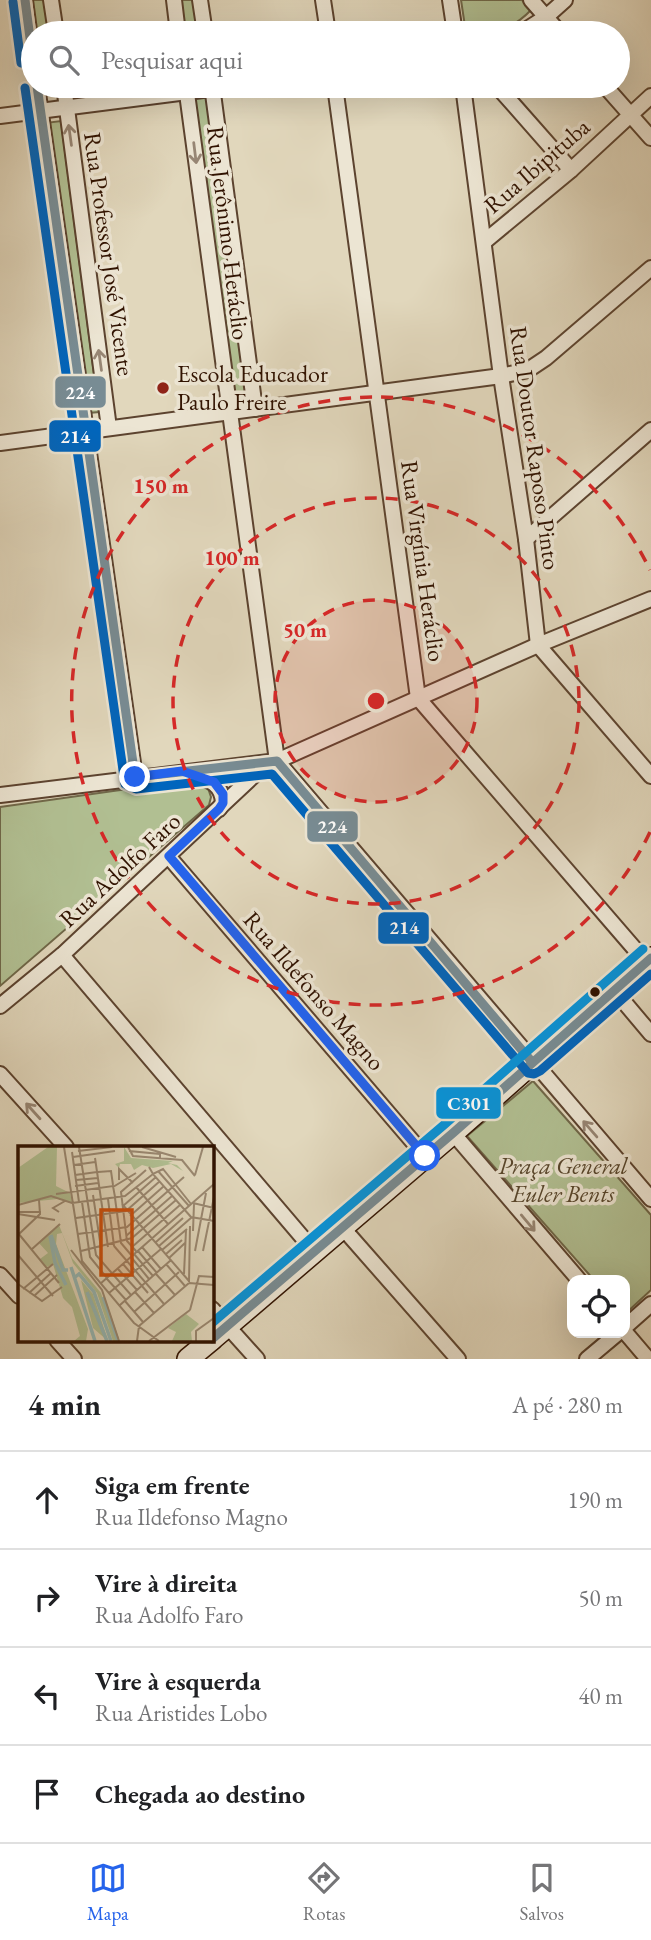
<!DOCTYPE html>
<html lang="pt">
<meta charset="utf-8">
<style>
:root{--surface:#fff;--page:#f6f6f6;--text:#202124;--muted:#757577;--line:#e0e0e0;--accent:#2563eb}
body{margin:0;font-family:"EB Garamond",serif;background:var(--page);color:var(--text)}
.controls{position:absolute;right:21px;bottom:21px;display:grid;overflow:hidden;border-radius:14px;box-shadow:0 7px 28px #0002}
.controls button{width:63px;height:63px;display:grid;place-items:center;padding:0;border:0;border-bottom:2px solid var(--line);background:var(--surface);color:var(--text);font:35px sans-serif}
.stop{position:absolute;width:21px;height:21px;margin:-16px;border:5px solid #2563eb;border-radius:50%;background:#fff}
.stop.end{background:#2563eb;border-color:#fff;box-shadow:0 2px 7px #0008}
.list{margin:0;padding:0;list-style:none}
h2{display:flex;justify-content:space-between;align-items:center;height:91px;margin:0;padding:0 28px;font-size:30px}
h2 small{font-size:23px;font-weight:400;color:var(--muted)}
.list li{display:grid;grid-template-columns:46px 1fr auto;gap:21px;align-items:center;box-sizing:border-box;height:98px;padding:0 28px;border-top:2px solid var(--line)}
.list b{display:block;font-size:26px;white-space:nowrap}
.list p{margin:0;font-size:23px;white-space:nowrap;color:var(--muted)}
.list em{font-size:23px;font-style:normal;color:var(--muted)}
.icon{flex:none;width:38px;height:38px;fill:none;stroke:currentColor;stroke-width:2;stroke-linecap:round;stroke-linejoin:round}
.map{position:relative;flex:none;width:651px;height:1359px;overflow:hidden}
.search{position:absolute;background:var(--surface);box-shadow:0 7px 28px #0002;left:21px;right:21px;top:21px;height:77px;display:flex;align-items:center;gap:18px;box-sizing:border-box;padding:0 24px;border-radius:38px;color:var(--muted);font-size:26px}
.sheet{height:483px;background:var(--surface)}
nav{display:flex;justify-content:space-around;align-items:center;box-sizing:border-box;height:98px;border-top:2px solid var(--line);background:var(--surface);font-size:19px;color:var(--muted)}
nav a{display:grid;justify-items:center;gap:4px}
nav .on{color:var(--accent)}
.map>svg:first-child{display:block}
.green{fill:#b1bf92;stroke:#706849;stroke-width:2}
.lines{fill:none;stroke-linecap:round;stroke-linejoin:round}
.minor-casing{stroke:#5c432f;stroke-width:18}
.secondary-casing{stroke:#301200;stroke-width:24}
.minor{stroke:#ece5d3;stroke-width:14}
.secondary{stroke:#ece5d3;stroke-width:21}
.bus-1-casing{stroke:#ece5d3;stroke-width:14}
.bus-2-casing{stroke:#ece5d3;stroke-width:14}
.bus-3-casing{stroke:#ece5d3;stroke-width:14}
.bus-1{stroke:#788c94;stroke-width:9}
.bus-2{stroke:#0065bd;stroke-width:9}
.bus-3{stroke:#0793d9;stroke-width:9}
.oneway{stroke:#978674}
.route{stroke:#2563eb;stroke-width:9}
.ring{fill:none;stroke:#d62828;stroke-width:3.5;stroke-dasharray:12 9}
.poi-dot{fill:#8f2418;stroke:#ece5d3;stroke-width:2.5}
.bus-dot{fill:#301200;stroke:#ece5d3;stroke-width:2.5}
.labels{text-anchor:middle;stroke-width:7;stroke-linejoin:round;paint-order:stroke}
.street-label{font-size:24px;fill:#301200;stroke:#ece5d3}
.poi-label{font-size:24px;fill:#301200;stroke:#ece5d3;text-anchor:start}
.park-label{font-size:24px;font-style:italic;fill:#57462c;stroke:#ece5d3}
.inset-river{fill:none;stroke:#95b8b6;stroke-width:3.5}
.inset-road{fill:none;stroke:#9a8871;stroke-width:2}
.view{fill:#cc4e0a;fill-opacity:0.15;stroke:#cc4e0a;stroke-width:3.5}
.inset-edge{fill:none;stroke:#301200;stroke-width:3.5}
.centre{fill:#d62828;stroke:#ece5d3;stroke-width:3.5}
.ring-label{font-size:21px;text-anchor:middle;font-weight:bold;fill:#d62828;stroke:#ece5d3;stroke-width:7;stroke-linejoin:round;paint-order:stroke}
.line-badge{stroke:#ece5d3;stroke-width:2.5}
.badge-label{font-size:19px;text-anchor:middle;font-weight:bold;fill:#fff}
</style>
<div class="map">
<svg width="651" height="1359" viewBox="0 0 651 1359">
<rect width="100%" height="100%" fill="#e1d7bc"/>
<filter id="stains"><feTurbulence type="fractalNoise" baseFrequency=".00286" numOctaves="4"/><feColorMatrix values="0 0 0 0 .2 0 0 0 0 .09 0 0 0 0 .02 0 0 0 .5 -.17"/></filter>
<radialGradient id="worn" r=".72"><stop offset=".6" stop-color="#630" stop-opacity="0"/><stop offset="1" stop-color="#630" stop-opacity=".3"/></radialGradient>
<!-- green -->
<g class="green">
<path d="M29 0H46L51 33H35Z"/>
<path d="M175 0H195L199 33H179Z"/>
<path d="M461 0H522L531 10C511 31 494 33 466 33Z"/>
<path d="M206 97 253 405 233 409 191 99Z"/>
<path d="M61 121 99 412 89 413 45 123Z"/>
<path d="M184 781H201L207 785 211 797 209 805 0 986V807Z"/>
<path d="M533 1081 651 1215V1290L625 1314V1280H594L467 1136Z"/>
</g>
<g class="lines">
<defs>
<g id="minor">
<path d="M25 0 33 61"/>
<path d="M51 0 56 33"/>
<path d="M174 0 178 33"/>
<path d="M200 0 205 33"/>
<path d="M323 0 328 33"/>
<path d="M450 0 455 33"/>
<path d="M531 0 560 33"/>
<path d="M521 33 546 17 565 0"/>
<path d="M37 86 135 777"/>
<path d="M64 86 109 428"/>
<path d="M186 86 277 761"/>
<path d="M212 86 255 409"/>
<path d="M335 86 418 698 646 962"/>
<path d="M463 86 501 376 526 539 538 645 651 776"/>
<path d="M497 86 571 170"/>
<path d="M605 86 651 138"/>
<path d="M0 116 234 86"/>
<path d="M484 242 571 170 651 96"/>
<path d="M0 443 501 376 528 370 546 358 651 268"/>
<path d="M526 539 651 430"/>
<path d="M277 761 651 1199"/>
<path d="M187 773C205 779 222 781 223 803L219 809"/>
<path d="M0 795 277 761 538 645 651 599"/>
<path d="M169 857 425 1156"/>
<path d="M62 955 314 1251"/>
<path d="M614 990 651 1034"/>
<path d="M0 1006 62 955 267 763"/>
<path d="M0 1074 66 1147"/>
<path d="M453 1133 579 1280"/>
<path d="M342 1227 458 1359"/>
<path d="M0 1275 19 1296"/>
<path d="M212 1309 257 1359"/>
<path d="M625 1327 651 1304"/>
<path d="M625 1332 648 1359"/>
<path d="M57 1340 74 1359"/>
<path d="M587 1359 618 1333"/>
</g>
<g id="secondary">
<path d="M212 1339 453 1133 651 958"/>
<path d="M188 1359 211 1340"/>
</g>
</defs>
<!-- minor casing -->
<use href="#minor" class="minor-casing"/>
<!-- secondary casing -->
<use href="#secondary" class="secondary-casing"/>
<!-- minor -->
<use href="#minor" class="minor"/>
<!-- secondary -->
<use href="#secondary" class="secondary"/>
<defs>
<g id="bus-1">
<path d="M25 0 33 61"/>
<path d="M37 86 135 777 277 761 532 1062"/>
<path d="M212 1339 453 1133 651 958"/>
</g>
<g id="bus-2">
<path d="M13 2 21 63"/>
<path d="M25 88 125 784 136 789 272 774 528 1073 534 1074 540 1071 651 974"/>
</g>
<path id="bus-3" d="M212 1323 445 1124 643 949"/>
</defs>
<!-- bus-1 casing -->
<use href="#bus-1" class="bus-1-casing"/>
<!-- bus-2 casing -->
<use href="#bus-2" class="bus-2-casing"/>
<!-- bus-3 casing -->
<use href="#bus-3" class="bus-3-casing"/>
<!-- bus-1 -->
<use href="#bus-1" class="bus-1"/>
<!-- bus-2 -->
<use href="#bus-2" class="bus-2"/>
<!-- bus-3 -->
<use href="#bus-3" class="bus-3"/>
</g>
<!-- one-way arrows -->
<defs><path id="oneway-shaft" d="M-6 0H5M1.5-3L5.5 0L1.5 3" fill="none" stroke-width="1.6" stroke-linecap="round" stroke-linejoin="round" transform="scale(1.75)"/></defs>
<g class="oneway">
<use href="#oneway-shaft" transform="translate(70 135) rotate(-98)"/>
<use href="#oneway-shaft" transform="translate(195 153) rotate(83)"/>
<use href="#oneway-shaft" transform="translate(100 360) rotate(-98)"/>
<use href="#oneway-shaft" transform="translate(33 1111) rotate(-132)"/>
<use href="#oneway-shaft" transform="translate(590 1129) rotate(-131)"/>
<use href="#oneway-shaft" transform="translate(528 1223) rotate(50)"/>
</g>
<g class="lines">
<!-- route -->
<path class="route" d="M135 777 182 771 214 782 223 794V803L219 809 169 856 425 1156"/>
</g>
<!-- distance rings -->
<circle cx="376" cy="701" r="101" fill="#d62828" fill-opacity=".12"/>
<g class="ring">
<circle cx="376" cy="701" r="101"/>
<circle cx="376" cy="701" r="203"/>
<path d="M650 832A304 304 0 1 1 650 570"/>
</g>
<!-- markers -->
<circle class="poi-dot" cx="163" cy="388" r="7"/>
<circle class="bus-dot" cx="595" cy="992" r="6"/>
<g class="labels">
<!-- street labels -->
<g class="street-label">
<text transform="translate(537 166) rotate(-41)" y="8">Rua Ibipituba</text>
<text transform="translate(228 233) rotate(83)" y="8">Rua Jerônimo Heráclio</text>
<text transform="translate(109 254) rotate(82)" y="8">Rua Professor José Vicente</text>
<text transform="translate(535 448) rotate(82)" y="8">Rua Doutor Raposo Pinto</text>
<text transform="translate(423 561) rotate(82)" y="8">Rua Virgínia Heráclio</text>
<text transform="translate(120 870) rotate(-43)" y="8">Rua Adolfo Faro</text>
<text transform="translate(314 991) rotate(49)" y="8">Rua Ildefonso Magno</text>
</g>
<!-- poi labels -->
<g class="poi-label">
<text x="177" y="382">Escola Educador<tspan x="177" dy="28">Paulo Freire</tspan></text>
</g>
<!-- park labels -->
<g class="park-label">
<text x="563" y="1174">Praça General<tspan x="563" dy="28">Euler Bents</tspan></text>
</g>
</g>
<!-- overview -->
<g transform="translate(18 1146)">
<rect width="196" height="196" fill="#e1d7bc"/>
<path d="M30 1H39L38 40 52 47 54 56 40 53 0 57V22ZM106 1 113 12 155 15 150 17 159 19 165 25 153 18 135 22 124 19 116 24 113 18H102L101 22 97 18 106 15ZM41 79 54 112 83 147 99 195H95L79 147 55 117 44 87 39 88 38 98 70 183 68 195H56L62 190 54 161 45 152 35 118 29 121 22 113 30 107 21 97ZM63 134 75 148 90 195 75 182ZM168 168 181 178 173 186 174 195H154L158 186 150 182Z" fill="#b1bf92"/>
<path class="inset-river" d="M33 89 45 124H50M32 90 37 117 48 139M53 121 77 195M56 132 61 128 76 146 93 195M69 146 89 195M85 151 100 195"/>
<path class="inset-road" d="M46 1 64 115 116 177 141 195M61 1 78 109 113 149M110 1 115 10 164 14 177 30M124 1 158 11M60 5 94 1M111 5 142 8V12M54 6 61 56M55 11 97 5M77 12 90 101M56 19 77 16M131 21 135 28 145 23 173 58M140 25 171 60M80 26 93 25 95 39M57 29 79 26M177 29 185 1M58 34 80 32M101 34V23L115 37M57 40 80 37M95 41 118 27M118 41 150 78M38 48 95 40 97 51M75 49 83 102M97 52 103 97 114 110M90 53 96 100M64 56 72 111 89 132M175 57 196 62M104 58 171 135M0 59 33 50 54 57 107 50 135 28 173 71 196 75M105 60 138 31M0 66H23M41 66 35 62 47 55M0 68 37 74M112 70 146 40M58 72 108 65 142 35M175 85 176 58M0 87 41 137M1 88 22 68 21 54M60 88 109 81 166 31M108 90 154 50M138 96 165 72M96 100 146 158M141 100 174 71M114 101 162 59M124 101 143 123M14 103 42 78M53 104 84 144 101 195M144 104 169 83M63 105 114 92 158 54M118 105 109 95 103 46 128 24M120 105 139 127M177 105 188 47M185 105 196 51M116 108 135 130M148 108 164 94M0 109 35 150M113 111 131 133M151 112 167 97M105 118 130 147M148 118 167 140M100 123 119 144M138 128 157 149M166 128 168 84M89 133 108 154M171 136 172 80M171 137 196 139M0 138 24 155 44 141M82 138 196 38M5 143 35 118M117 146 136 167M11 147 33 127M91 147 143 103M16 150 39 129M107 155 125 176M102 159 153 114M172 164 181 130 196 131M116 166 161 126M119 195 121 180 171 137M131 195 172 164M178 195V185L196 172"/>
<path class="view" d="M83 64H114V129H83Z"/>
<rect width="196" height="196" class="inset-edge"/>
</g>
<circle cx="376" cy="701" r="10" class="centre"/>
<g class="ring-label">
<text x="161" y="493">150 m</text>
<text x="232" y="565">100 m</text>
<text x="305" y="637">50 m</text>
</g>
<g class="line-badge">
<rect x="54" y="375" width="53" height="34" rx="7" fill="#788c94"/>
<rect x="48" y="419" width="54" height="34" rx="7" fill="#0065bd"/>
<rect x="306" y="810" width="53" height="33" rx="7" fill="#788c94"/>
<rect x="377" y="911" width="53" height="34" rx="7" fill="#0065bd"/>
<rect x="435" y="1086" width="67" height="34" rx="7" fill="#0793d9"/>
</g>
<g class="badge-label">
<text x="80" y="399">224</text>
<text x="75" y="443">214</text>
<text x="332" y="833">224</text>
<text x="404" y="934">214</text>
<text x="469" y="1110">C301</text>
</g>
<rect width="100%" height="100%" filter="url(#stains)"/>
<rect width="100%" height="100%" fill="url(#worn)"/>
</svg>
<div class="controls">
<button><svg class="icon" aria-label="locate" viewBox="0 0 24 24"><circle cx="12" cy="12" r="6"/><path d="M12 2v4M12 18v4M2 12h4M18 12h4"/></svg></button>
</div>
<div class="stop" style="left:425px;top:1156px"></div>
<div class="stop end" style="left:135px;top:777px"></div>
<div class="search"><svg class="icon" aria-label="search" viewBox="0 0 24 24"><circle cx="10" cy="10" r="6"/><path d="M15 15l6 6"/></svg>Pesquisar aqui</div>
</div>
<section class="sheet">
<h2>4 min<small>A pé · 280 m</small></h2>
<ul class="list">
<li><svg class="icon" aria-label="ahead" viewBox="0 0 24 24"><path d="M12 20V5M6 11l6-6 6 6"/></svg><div><b>Siga em frente</b><p>Rua Ildefonso Magno</p></div><em>190 m</em></li>
<li><svg class="icon" aria-label="right" viewBox="0 0 24 24"><path d="M7 20v-9h11M14 6l5 5-5 5"/></svg><div><b>Vire à direita</b><p>Rua Adolfo Faro</p></div><em>50 m</em></li>
<li><svg class="icon" aria-label="left" viewBox="0 0 24 24"><path d="M17 20v-9H6M10 6l-5 5 5 5"/></svg><div><b>Vire à esquerda</b><p>Rua Aristides Lobo</p></div><em>40 m</em></li>
<li><svg class="icon" aria-label="arrive" viewBox="0 0 24 24"><path d="M6 21V4h12l-3 4 3 4H6"/></svg><div><b>Chegada ao destino</b></div></li>
</ul>
</section>
<nav>
<a class="on"><svg class="icon" aria-label="map" viewBox="0 0 24 24"><path d="M3 6l6-2 6 2 6-2v14l-6 2-6-2-6 2zM9 4v14M15 6v14"/></svg>Mapa</a>
<a><svg class="icon" aria-label="directions" viewBox="0 0 24 24"><path d="M12 3l9 9-9 9-9-9zM9 14v-3h6M13 9l2 2-2 2"/></svg>Rotas</a>
<a><svg class="icon" aria-label="saved" viewBox="0 0 24 24"><path d="M7 4h10v16l-5-4-5 4z"/></svg>Salvos</a>
</nav>
